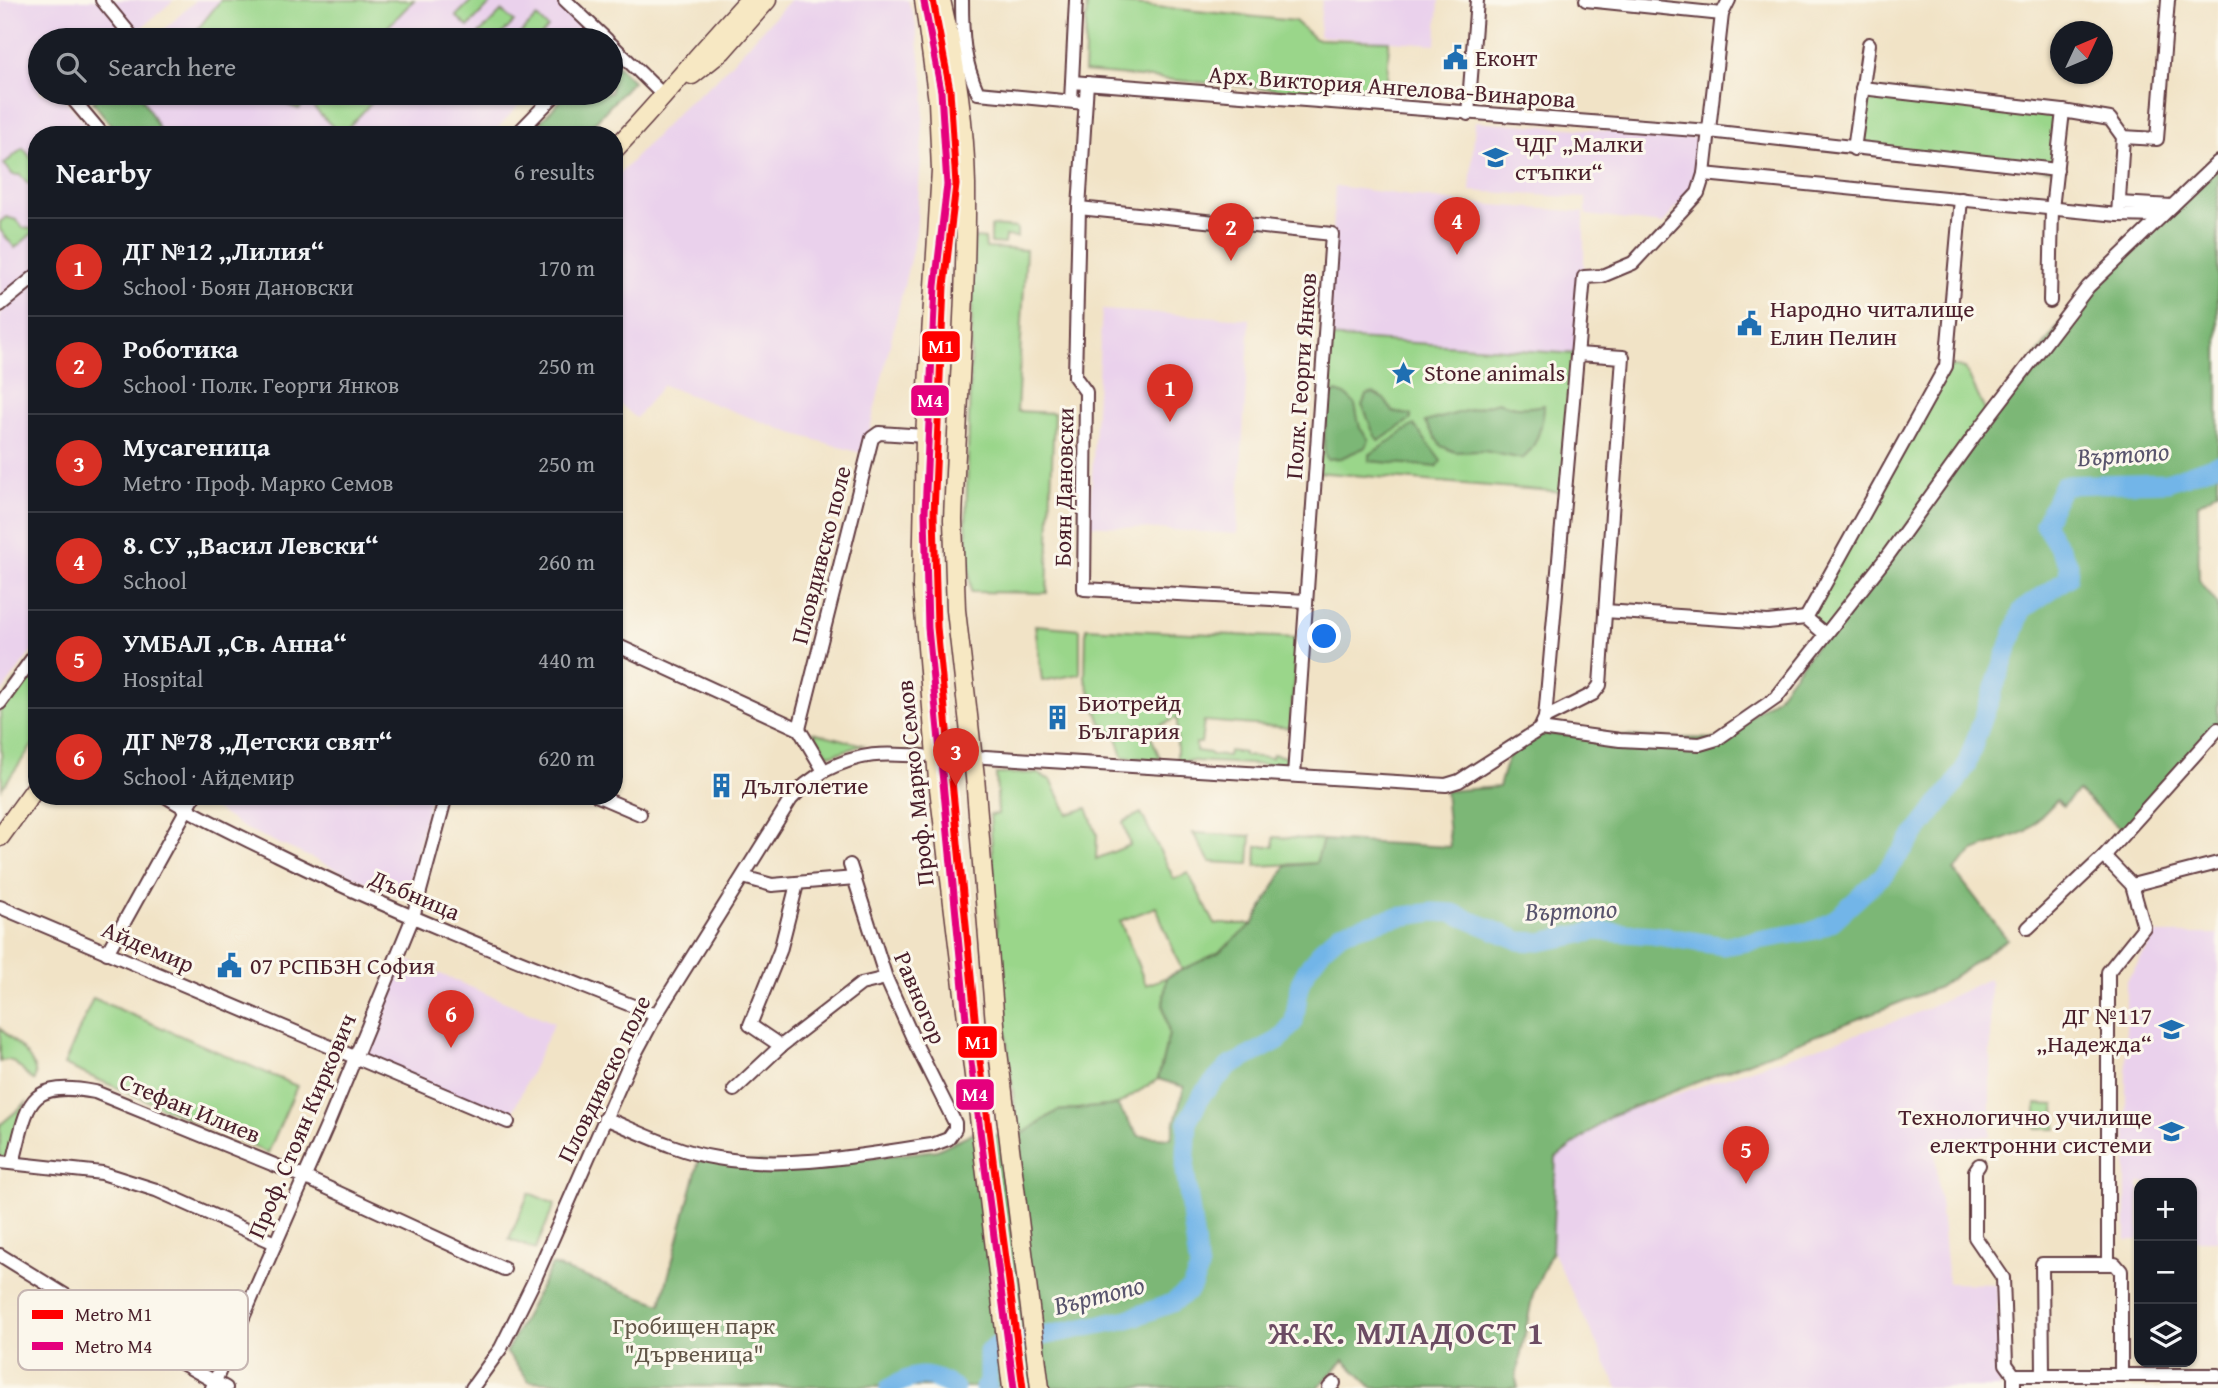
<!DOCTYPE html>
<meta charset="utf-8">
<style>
:root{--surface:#171b24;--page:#242831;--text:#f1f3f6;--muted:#9ea1a6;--line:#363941;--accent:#d93025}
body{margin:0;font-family:"Gentium Book Plus",serif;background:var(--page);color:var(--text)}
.controls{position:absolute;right:21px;bottom:21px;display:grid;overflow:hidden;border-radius:14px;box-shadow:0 2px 5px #0004}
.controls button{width:63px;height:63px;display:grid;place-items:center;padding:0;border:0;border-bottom:2px solid var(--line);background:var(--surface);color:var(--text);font:35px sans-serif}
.compass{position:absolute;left:2050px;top:21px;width:63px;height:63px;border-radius:50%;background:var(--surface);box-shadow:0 2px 5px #0004;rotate:46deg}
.you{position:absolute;left:1325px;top:637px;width:24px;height:24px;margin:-18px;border:5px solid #fff;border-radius:50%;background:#1a73e8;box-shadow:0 0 0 10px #1a73e833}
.badge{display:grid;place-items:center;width:46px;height:46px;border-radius:50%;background:var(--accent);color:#fff;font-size:23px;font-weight:700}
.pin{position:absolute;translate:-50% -58px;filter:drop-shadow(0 2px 4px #0008)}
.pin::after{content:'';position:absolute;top:37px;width:24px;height:21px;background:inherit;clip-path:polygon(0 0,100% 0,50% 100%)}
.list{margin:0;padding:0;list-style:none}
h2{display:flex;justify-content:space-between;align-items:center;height:91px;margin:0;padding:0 28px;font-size:30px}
h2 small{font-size:23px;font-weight:400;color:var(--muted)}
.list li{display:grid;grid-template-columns:46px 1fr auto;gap:21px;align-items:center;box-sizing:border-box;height:98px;padding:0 28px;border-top:2px solid var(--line)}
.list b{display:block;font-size:26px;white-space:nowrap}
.list p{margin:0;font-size:23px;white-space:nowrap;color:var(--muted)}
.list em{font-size:23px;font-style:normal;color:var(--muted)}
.icon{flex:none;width:38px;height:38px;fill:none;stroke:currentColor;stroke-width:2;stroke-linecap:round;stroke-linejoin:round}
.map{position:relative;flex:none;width:2218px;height:1388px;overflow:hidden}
.search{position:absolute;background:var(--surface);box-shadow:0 2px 5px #0004;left:28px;top:28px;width:595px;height:77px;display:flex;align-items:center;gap:18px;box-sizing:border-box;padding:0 24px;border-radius:38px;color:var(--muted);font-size:26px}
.panel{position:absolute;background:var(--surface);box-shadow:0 2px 5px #0004;left:28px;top:126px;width:595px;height:679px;border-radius:28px}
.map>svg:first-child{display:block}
.built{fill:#ead1ec}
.green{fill:#9ad68a;stroke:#727a5a;stroke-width:2}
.forest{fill:#7bb776;stroke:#626b50;stroke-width:2}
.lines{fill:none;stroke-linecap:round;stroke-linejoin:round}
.river{stroke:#72b5e8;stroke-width:19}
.minor-tunnel{stroke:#d0bca7;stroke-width:12;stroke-dasharray:12 6;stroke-linecap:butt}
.minor-casing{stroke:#633c42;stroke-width:16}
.secondary-casing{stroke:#633c42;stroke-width:21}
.minor{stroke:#fff;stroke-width:12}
.secondary{stroke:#f7e8c3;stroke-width:18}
.metro-1-casing{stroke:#fbf7ec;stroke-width:12}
.metro-2-casing{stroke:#fbf7ec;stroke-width:12}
.metro-1{stroke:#f00;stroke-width:7}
.metro-2{stroke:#e5007d;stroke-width:7}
.labels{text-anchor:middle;stroke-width:6;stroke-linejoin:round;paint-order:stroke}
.poi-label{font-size:24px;fill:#4a1f2b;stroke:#fbf7ec;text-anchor:start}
.street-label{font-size:24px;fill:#4a1f2b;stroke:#fbf7ec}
.park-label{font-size:24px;fill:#625648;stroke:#fbf7ec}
.water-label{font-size:26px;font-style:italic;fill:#58546d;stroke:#fbf7ec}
.district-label{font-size:32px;font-weight:bold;letter-spacing:2px;fill:#6c4c63;stroke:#fbf7ec}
.key{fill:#fbf7ec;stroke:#c6b6b2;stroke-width:2}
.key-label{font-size:19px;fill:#4a1f2b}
.line-badge{stroke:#fbf7ec;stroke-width:2.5}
.badge-label{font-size:19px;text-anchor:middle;font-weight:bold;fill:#fff}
</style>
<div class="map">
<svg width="2218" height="1388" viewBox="0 0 2218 1388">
<rect width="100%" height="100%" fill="#fbf7ec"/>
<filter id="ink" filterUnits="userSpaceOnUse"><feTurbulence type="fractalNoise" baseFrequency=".0143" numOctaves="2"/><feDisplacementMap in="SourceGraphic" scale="14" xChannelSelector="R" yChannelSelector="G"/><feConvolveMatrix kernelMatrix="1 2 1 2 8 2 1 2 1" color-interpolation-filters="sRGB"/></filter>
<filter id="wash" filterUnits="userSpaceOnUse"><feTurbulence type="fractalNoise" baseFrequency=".00686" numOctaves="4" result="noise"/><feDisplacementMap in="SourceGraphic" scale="28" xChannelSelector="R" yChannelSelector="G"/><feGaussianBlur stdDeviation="1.57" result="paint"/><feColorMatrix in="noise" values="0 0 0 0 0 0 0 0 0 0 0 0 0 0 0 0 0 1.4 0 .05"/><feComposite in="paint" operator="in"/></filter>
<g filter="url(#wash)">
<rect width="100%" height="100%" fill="#f1e3c6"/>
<!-- built -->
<g class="built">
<path d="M0 0H174L127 40H40V93H65L62 96 95 135H37V269L0 299Z"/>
<path d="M196 0H555L597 40H153Z"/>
<path d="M790 0H908L915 21 925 92 916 234 864 454 789 432 663 385 636 418 614 399V180L685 105 715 81Z"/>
<path d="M1322 0H1439L1436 44 1319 36Z"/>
<path d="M102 93H549L536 106 526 98 491 135H119L93 102Z"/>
<path d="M1475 121 1700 138 1697 181 1663 224 1586 215V198L1470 191Z"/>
<path d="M1335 186 1465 203 1584 212V277L1577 354 1325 337Z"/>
<path d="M37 281V644L0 695V313Z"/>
<path d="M1102 310 1250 319 1237 534 1089 525Z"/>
<path d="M203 796H430L406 900 244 828 201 800Z"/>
<path d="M2156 934H2218V1240H2192V1183H2139V1240H2126V982Z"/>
<path d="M396 955 554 1023 508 1122 355 1058Z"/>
<path d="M1990 978V1136L1934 1139 1948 1283 1997 1284 2000 1388H1618L1552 1251 1555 1158 1611 1116 1910 1016Z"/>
</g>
<!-- green -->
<g class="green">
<path d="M221 0H414L375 40H189Z"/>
<path d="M472 0 493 1 468 27 456 16Z"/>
<path d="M1087 0H1116L1117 3 1295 21 1315 39 1389 41 1386 99 1084 72Z"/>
<path d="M502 11 514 22 496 40H482L477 36Z"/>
<path d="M537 17 548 28 537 40H514Z"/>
<path d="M1862 88 2063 111 2057 170 1854 149Z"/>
<path d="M253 93H314L299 109Z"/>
<path d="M317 93H374L378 96 341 135 308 102Z"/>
<path d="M23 148 37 165V185L27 183 20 175H13L4 164Z"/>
<path d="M944 188H958L957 244H942Z"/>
<path d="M6 217 17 220 23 228 32 229 34 232 15 248 0 230V222Z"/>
<path d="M991 226 1017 228V237L1005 236 1004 244 991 243Z"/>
<path d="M974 238 985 239 986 248 1026 250 1017 411 1054 413 1047 593 971 592 966 524Z"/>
<path d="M1325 337 1577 354 1564 492 1315 472Z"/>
<path d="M1946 366 1965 368 1988 417 1825 634 1806 618Z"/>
<path d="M1035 625 1080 629V674L1042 681Z"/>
<path d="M1086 628 1298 638 1290 728 1204 721 1201 743H1196V751L1210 753 1211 755 1228 756 1229 751 1244 753V756L1272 758 1273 754 1286 757 1285 766 1177 760V718L1148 730 1161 760 1123 757 1116 734 1101 723 1085 678Z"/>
<path d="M37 652V739L2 788 0 703Z"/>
<path d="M813 732 863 745 834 754H828Z"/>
<path d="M1036 773 1051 780 1068 814 1087 808 1097 835 1096 859 1130 845 1123 822 1141 813 1174 879 1188 873 1215 924H1253L1218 953 1182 971 1156 907 1120 921 1146 985 1167 977 1163 1004 1169 1034 1158 1079 1117 1105 1057 1111 1018 1137 1000 982 990 815 998 814 996 774Z"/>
<path d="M1193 833 1251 836 1249 864 1210 862Z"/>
<path d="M1274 837 1323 840 1316 863 1256 866 1257 846H1274Z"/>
<path d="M93 998 297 1086 268 1153 64 1065Z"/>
<path d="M0 1028C13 1042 40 1060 35 1081 22 1075 15 1053 0 1062Z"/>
<path d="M26 1103 10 1159 0 1157V1125Z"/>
<path d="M2036 1104 2055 1105 2056 1129H2036Z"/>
<path d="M529 1193 555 1204 535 1250 509 1239Z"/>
</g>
<!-- forest -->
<g class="forest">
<path d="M611 59 633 81 583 135H527L568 93H611Z"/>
<path d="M102 93H140L159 129 165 135H119L93 102Z"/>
<path d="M2218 162V491L2198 504 2199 580 2218 605V729L2125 833 2078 791 2063 806 2057 800 2027 831 1974 851 1954 870 2007 939 1939 987 1611 1116 1556 1158 1552 1251 1533 1294 1516 1378 1518 1388H1373L1344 1360 1317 1388 615 1386 529 1381 506 1352 552 1265 661 1304 699 1160 820 1164 937 1150 972 1133 1018 1137 1057 1111 1117 1105 1139 1136 1171 1138 1184 1087 1158 1079 1169 1034 1163 1004 1167 977 1218 953 1253 924 1286 866 1316 863 1323 840 1450 847 1445 791 1499 787C1509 751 1509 744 1547 734L1717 739 1776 698 2088 287Z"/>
<path d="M1336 392 1348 396 1355 405 1360 428 1369 440 1366 447 1341 458 1327 459C1320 448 1328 411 1330 397Z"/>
<path d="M1373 393 1384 399 1393 412 1411 415V419L1379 441C1370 432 1369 416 1362 406L1366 395Z"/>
<path d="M1498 402C1514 409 1527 408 1544 405 1544 421 1536 450 1522 459L1484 451 1455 452 1441 446 1425 422Z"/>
<path d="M1414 425 1441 461 1437 467 1369 461V455Z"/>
</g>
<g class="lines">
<!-- river -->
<g class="river">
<path d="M889 1388C918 1372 926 1372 955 1388"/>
<path d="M984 1388 988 1384V1352L997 1345 1128 1319 1172 1303 1190 1290 1199 1270 1185 1170 1188 1120 1203 1093 1228 1067 1279 1040 1294 1022 1300 983 1308 968 1324 947 1340 933 1391 918 1433 912 1453 913 1520 941 1540 942 1597 931 1653 935 1724 946 1816 930 1833 921 1883 875 1955 784 1966 766 2022 610 2068 578 2069 564 2044 524 2063 485 2167 482 2218 464"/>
</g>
</g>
</g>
<g filter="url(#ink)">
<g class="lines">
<!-- minor-tunnel -->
<path class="minor-tunnel" d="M930 756 978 757"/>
<defs>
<g id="minor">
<path d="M102 0 135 40"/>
<path d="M565 0 607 40"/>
<path d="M962 0C962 35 963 60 978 93L1085 103"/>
<path d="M1586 0 1722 14"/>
<path d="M611 44 665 97"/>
<path d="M1072 82 1709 131 2057 170"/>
<path d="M1087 83 1079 208 1075 377 1086 392 1084 589 1306 601"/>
<path d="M1862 88 2063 111 2110 119 2123 137 2118 215"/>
<path d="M75 93 71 97 103 135"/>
<path d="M1071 101 1076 0"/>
<path d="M1468 114 1477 0"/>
<path d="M516 135 557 93"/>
<path d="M2123 137 2157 139 2168 0"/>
<path d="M1854 149 1869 44"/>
<path d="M1704 174 2118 215 2161 216"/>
<path d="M2119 203 2172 206"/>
<path d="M1079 208 1332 234 1294 775"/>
<path d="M2050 301 2052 209 2063 111"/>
<path d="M0 305 37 275"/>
<path d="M1605 611 1768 622 1806 618 1825 634"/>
<path d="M1806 618 1946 366 1961 199"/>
<path d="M614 644 799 729"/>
<path d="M0 703 37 652"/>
<path d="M1545 718 1593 694 1600 685 1623 357 1577 354"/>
<path d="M1540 729 1620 740 1700 744 1717 739 1776 698 1886 558 1974 436 2088 287 2218 162"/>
<path d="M985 757 1446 785 1459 781 1540 729 1545 718 1584 277 1602 276 1633 263 1698 193 1704 174 1722 14 1729 0"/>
<path d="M824 771C861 752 883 753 923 756"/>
<path d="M165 796C201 819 240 836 278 855 401 916 529 965 656 1015"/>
<path d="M598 796 640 814"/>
<path d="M2104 856 2132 885 2144 927 2108 972V1264"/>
<path d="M743 877 772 885 855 878"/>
<path d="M2132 885 2218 863"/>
<path d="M0 907 508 1122"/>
<path d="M2028 928 2104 856 2218 729"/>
<path d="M107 953 194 796"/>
<path d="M781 1046 750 1025 780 951 797 884"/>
<path d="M734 1090 781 1046 861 984 886 978"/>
<path d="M605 1118C641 1133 678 1152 717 1158 787 1170 862 1155 932 1145L948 1139 955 1129V1123L916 1045 886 978 850 865"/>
<path d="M0 1162 102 1173 156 1190 275 1243"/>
<path d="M13 1163C28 1106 25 1079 95 1092L304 1177 504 1269"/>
<path d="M1979 1165 1975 1171V1237L2003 1278 2006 1364 2014 1375V1388"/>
<path d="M0 1255 109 1322 226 1388"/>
<path d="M2014 1375H2218"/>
<path d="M2043 1375 2042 1264H2115L2121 1271V1375"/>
<path d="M212 1388 327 1126 413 917 446 796"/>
<path d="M472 1388 501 1348 533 1283 628 1067 656 1015 791 799 806 784 824 771 799 729 872 438 879 433 925 436"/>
<path d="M1329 1388 1334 1383"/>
</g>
<g id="secondary">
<path d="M924 0 938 101 941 170 925 436 922 587 938 780 1012 1388"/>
<path d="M941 0C955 60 965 123 966 185 967 296 957 409 953 520L956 610 975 777 996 1036 1040 1388"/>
<path d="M692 75 722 51 767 0"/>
<path d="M614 150C661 101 703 49 749 0"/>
<path d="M0 837 37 786"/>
</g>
</defs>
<!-- minor casing -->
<use href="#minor" class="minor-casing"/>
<!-- secondary casing -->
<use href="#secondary" class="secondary-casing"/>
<!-- minor -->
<use href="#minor" class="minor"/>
<!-- secondary -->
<use href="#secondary" class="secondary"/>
<defs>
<path id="metro-1" d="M933 0 950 90 956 185 944 286 934 513 937 627 977 1038 1023 1388"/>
<path id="metro-2" d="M924 2 941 91 947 185 935 286 925 513 928 628 968 1039 1014 1388"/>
</defs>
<!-- metro-1 casing -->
<use href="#metro-1" class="metro-1-casing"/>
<!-- metro-2 casing -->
<use href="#metro-2" class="metro-2-casing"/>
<!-- metro-1 -->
<use href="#metro-1" class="metro-1"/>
<!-- metro-2 -->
<use href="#metro-2" class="metro-2"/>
</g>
</g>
<!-- icons -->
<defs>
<symbol id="civic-bare" viewBox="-9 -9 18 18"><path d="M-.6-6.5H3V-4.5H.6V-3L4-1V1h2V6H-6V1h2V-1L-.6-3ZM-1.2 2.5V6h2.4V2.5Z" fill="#1f6fb2" stroke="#fbf7ec" stroke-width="2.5" paint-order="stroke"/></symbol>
<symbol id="school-bare" viewBox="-9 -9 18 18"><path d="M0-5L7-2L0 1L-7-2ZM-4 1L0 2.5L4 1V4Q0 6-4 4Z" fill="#1f6fb2" stroke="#fbf7ec" stroke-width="2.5" paint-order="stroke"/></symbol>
<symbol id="sight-bare" viewBox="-9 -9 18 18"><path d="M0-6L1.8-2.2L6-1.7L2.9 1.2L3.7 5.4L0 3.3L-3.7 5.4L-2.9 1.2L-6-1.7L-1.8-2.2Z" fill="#1f6fb2" stroke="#fbf7ec" stroke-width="2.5" paint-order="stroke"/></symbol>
<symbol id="building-bare" viewBox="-9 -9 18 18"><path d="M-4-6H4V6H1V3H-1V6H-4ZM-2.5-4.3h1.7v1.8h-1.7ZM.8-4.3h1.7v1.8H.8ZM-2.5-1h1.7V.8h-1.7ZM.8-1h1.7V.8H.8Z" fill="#1f6fb2" stroke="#fbf7ec" stroke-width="2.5" paint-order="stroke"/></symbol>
</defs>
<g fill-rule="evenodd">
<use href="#civic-bare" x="1438" y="40" width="35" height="35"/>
<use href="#school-bare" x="1478" y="140" width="35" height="35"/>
<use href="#civic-bare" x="1732" y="306" width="35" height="35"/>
<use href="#sight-bare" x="1386" y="356" width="35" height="35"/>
<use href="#building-bare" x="1040" y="700" width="35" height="35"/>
<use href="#building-bare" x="704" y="768" width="35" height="35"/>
<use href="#civic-bare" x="212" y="948" width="35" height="35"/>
<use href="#school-bare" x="2154" y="1012" width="35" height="35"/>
<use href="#school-bare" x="2154" y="1114" width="35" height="35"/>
</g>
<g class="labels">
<!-- poi labels -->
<g class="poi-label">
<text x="1475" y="66">Еконт</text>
<text x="1515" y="152">ЧДГ „Малки<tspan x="1515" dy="28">стъпки“</tspan></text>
<text x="1770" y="317">Народно читалище<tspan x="1770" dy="28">Елин Пелин</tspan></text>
<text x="1424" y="381">Stone animals</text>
<text x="1078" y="711">Биотрейд<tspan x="1078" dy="28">България</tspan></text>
<text x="742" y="794">Дълголетие</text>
<text x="250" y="974">07 РСПБЗН София</text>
<text x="2152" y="1024" text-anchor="end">ДГ №117<tspan x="2152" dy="28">„Надежда“</tspan></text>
<text x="2152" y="1125" text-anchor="end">Технологично училище<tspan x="2152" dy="28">електронни системи</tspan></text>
</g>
<!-- street labels -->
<g class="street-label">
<text transform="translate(1392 87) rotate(4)" y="8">Арх. Виктория Ангелова-Винарова</text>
<text transform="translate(1301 376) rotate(-86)" y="8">Полк. Георги Янков</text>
<text transform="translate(1064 487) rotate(-89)" y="8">Боян Дановски</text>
<text transform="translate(821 555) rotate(-76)" y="8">Пловдивско поле</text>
<text transform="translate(915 783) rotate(-96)" y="8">Проф. Марко Семов</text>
<text transform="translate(415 895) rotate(23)" y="8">Дъбница</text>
<text transform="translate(148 947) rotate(23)" y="8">Айдемир</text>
<text transform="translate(920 998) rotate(67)" y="8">Равногор</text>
<text transform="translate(604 1079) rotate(-64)" y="8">Пловдивско поле</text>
<text transform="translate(190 1108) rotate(22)" y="8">Стефан Илиев</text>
<text transform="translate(302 1126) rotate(-67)" y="8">Проф. Стоян Киркович</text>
</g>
<!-- park labels -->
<g class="park-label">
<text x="694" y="1334">Гробищен парк<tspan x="694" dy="28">"Дървеница"</tspan></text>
</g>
<!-- water labels -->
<g class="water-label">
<text transform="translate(2123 454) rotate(-4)" y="9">Въртопо</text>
<text transform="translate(1571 910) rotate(-2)" y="9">Въртопо</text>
<text transform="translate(1099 1295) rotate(-14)" y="9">Въртопо</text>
</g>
<!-- district labels -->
<g class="district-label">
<text x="1407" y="1344">Ж.К. МЛАДОСТ 1</text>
</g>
</g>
<!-- legend -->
<rect x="18" y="1290" width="230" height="80" rx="10" class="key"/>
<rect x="32" y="1310" width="31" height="9" fill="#f00"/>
<rect x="32" y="1342" width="31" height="8" fill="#e5007d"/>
<g class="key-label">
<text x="75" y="1321">Metro M1</text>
<text x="75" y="1353">Metro M4</text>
</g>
<g class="line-badge">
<rect x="921" y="330" width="40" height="33" rx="7" fill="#f00"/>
<rect x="910" y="384" width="40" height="33" rx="7" fill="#e5007d"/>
<rect x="957" y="1025" width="41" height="34" rx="7" fill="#f00"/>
<rect x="955" y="1078" width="40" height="33" rx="7" fill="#e5007d"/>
</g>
<g class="badge-label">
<text x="941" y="353">M1</text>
<text x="930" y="407">M4</text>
<text x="978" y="1049">M1</text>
<text x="975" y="1101">M4</text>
</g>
</svg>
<div class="controls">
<button>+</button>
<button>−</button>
<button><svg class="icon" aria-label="layers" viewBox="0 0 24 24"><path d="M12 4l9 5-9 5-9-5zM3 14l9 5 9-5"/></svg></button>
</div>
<svg class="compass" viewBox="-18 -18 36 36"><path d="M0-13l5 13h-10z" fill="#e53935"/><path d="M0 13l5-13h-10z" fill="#9ea1a6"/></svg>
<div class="you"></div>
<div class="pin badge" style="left:1170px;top:422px">1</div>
<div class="pin badge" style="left:1231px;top:261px">2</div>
<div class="pin badge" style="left:956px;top:786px">3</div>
<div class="pin badge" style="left:1457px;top:255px">4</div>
<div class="pin badge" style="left:1746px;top:1184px">5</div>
<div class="pin badge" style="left:451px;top:1048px">6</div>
<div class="search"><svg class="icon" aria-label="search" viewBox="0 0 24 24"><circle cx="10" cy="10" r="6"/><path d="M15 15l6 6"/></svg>Search here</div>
<section class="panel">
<h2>Nearby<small>6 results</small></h2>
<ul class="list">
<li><span class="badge">1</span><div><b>ДГ №12 „Лилия“</b><p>School · Боян Дановски</p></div><em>170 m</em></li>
<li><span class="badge">2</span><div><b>Роботика</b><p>School · Полк. Георги Янков</p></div><em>250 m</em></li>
<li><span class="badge">3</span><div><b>Мусагеница</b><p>Metro · Проф. Марко Семов</p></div><em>250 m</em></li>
<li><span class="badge">4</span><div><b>8. СУ „Васил Левски“</b><p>School</p></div><em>260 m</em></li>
<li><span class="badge">5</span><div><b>УМБАЛ „Св. Анна“</b><p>Hospital</p></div><em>440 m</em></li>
<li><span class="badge">6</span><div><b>ДГ №78 „Детски свят“</b><p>School · Айдемир</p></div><em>620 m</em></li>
</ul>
</section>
</div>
